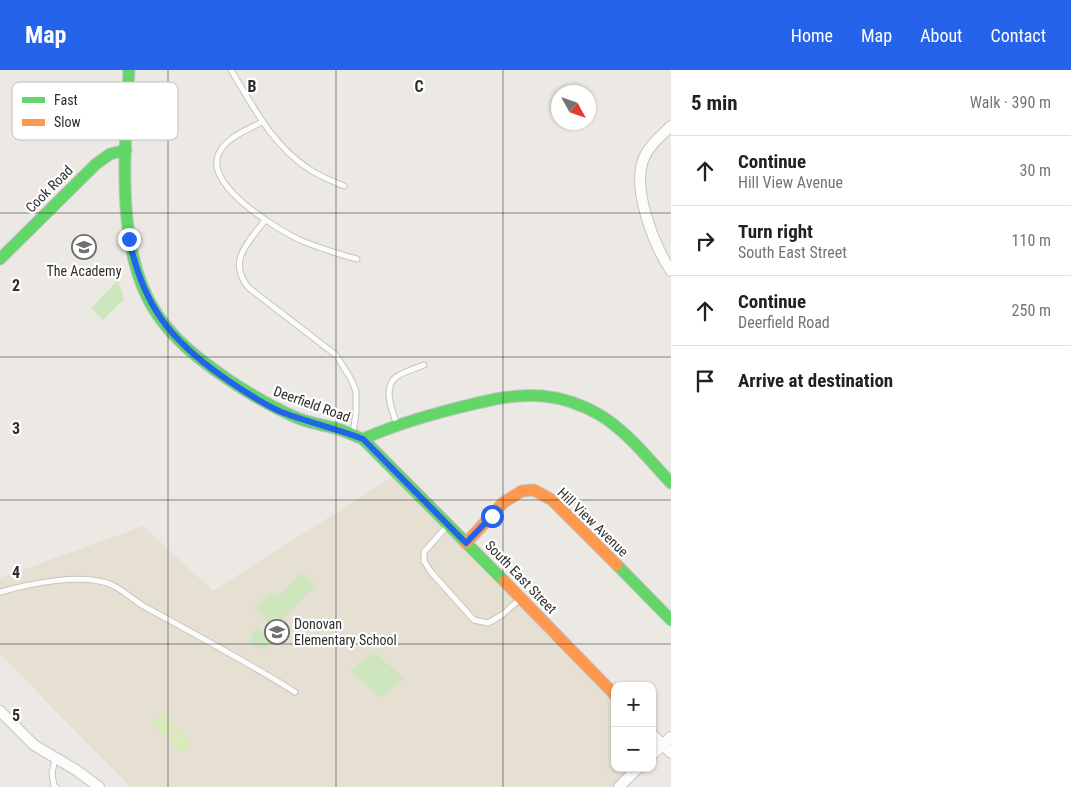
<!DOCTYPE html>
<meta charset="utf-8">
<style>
:root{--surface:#fff;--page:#f2f2f2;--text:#202124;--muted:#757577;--line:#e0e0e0;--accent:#2563eb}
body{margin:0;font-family:"Roboto Condensed",sans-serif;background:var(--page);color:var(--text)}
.controls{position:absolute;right:15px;bottom:15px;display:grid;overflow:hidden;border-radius:10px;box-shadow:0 1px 4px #0004}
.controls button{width:45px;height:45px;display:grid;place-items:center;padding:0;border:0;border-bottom:1px solid var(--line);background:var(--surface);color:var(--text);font:25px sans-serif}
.compass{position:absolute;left:551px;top:15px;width:45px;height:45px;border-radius:50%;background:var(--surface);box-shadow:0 1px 4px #0004;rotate:130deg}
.stop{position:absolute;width:15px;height:15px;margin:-11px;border:4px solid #2563eb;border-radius:50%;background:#fff}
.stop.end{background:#2563eb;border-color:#fff;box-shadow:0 1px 5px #0008}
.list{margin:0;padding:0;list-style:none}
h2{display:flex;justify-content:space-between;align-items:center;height:65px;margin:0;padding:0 20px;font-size:21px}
h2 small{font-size:16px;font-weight:400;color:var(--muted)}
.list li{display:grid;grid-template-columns:32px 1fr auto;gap:15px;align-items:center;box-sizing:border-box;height:70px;padding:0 20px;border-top:1px solid var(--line)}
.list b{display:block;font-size:19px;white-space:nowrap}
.list p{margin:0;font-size:16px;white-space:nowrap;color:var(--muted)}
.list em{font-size:16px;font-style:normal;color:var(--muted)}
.icon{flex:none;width:28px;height:28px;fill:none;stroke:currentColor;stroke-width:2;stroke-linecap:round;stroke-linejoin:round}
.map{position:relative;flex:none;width:671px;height:717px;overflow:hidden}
header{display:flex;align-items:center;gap:30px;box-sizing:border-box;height:70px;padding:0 25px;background:var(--accent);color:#fff}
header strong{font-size:24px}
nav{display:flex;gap:28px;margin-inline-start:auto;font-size:18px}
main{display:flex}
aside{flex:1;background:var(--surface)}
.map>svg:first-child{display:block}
.education{fill:#e6e0d3}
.green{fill:#cee6be}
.pitch{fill:#d9eabb}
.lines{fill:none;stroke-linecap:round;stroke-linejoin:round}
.lane-casing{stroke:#c5c4c5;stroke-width:7}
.street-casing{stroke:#c5c4c5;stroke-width:12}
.fast-casing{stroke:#c5c4c5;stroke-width:13}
.slow-casing{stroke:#c5c4c5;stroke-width:13}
.lane{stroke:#fcfcfb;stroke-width:5}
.street{stroke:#fcfcfb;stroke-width:10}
.fast{stroke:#63d668;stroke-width:11}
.slow{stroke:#ff974d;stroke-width:11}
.route{stroke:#2563eb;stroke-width:6}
.grid{fill:none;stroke:#2e2e2e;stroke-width:1;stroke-opacity:0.55}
.labels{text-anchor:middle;stroke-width:4.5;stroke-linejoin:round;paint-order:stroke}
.street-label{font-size:14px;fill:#2e2e2e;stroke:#fff}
.poi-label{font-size:14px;fill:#2e2e2e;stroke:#fff}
.key{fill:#fff;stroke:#c0c0c0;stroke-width:1}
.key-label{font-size:14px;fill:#2e2e2e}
.grid-label{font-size:16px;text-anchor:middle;font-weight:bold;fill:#2e2e2e;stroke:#fff;stroke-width:4.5;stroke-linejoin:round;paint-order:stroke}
</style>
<header>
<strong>Map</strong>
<nav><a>Home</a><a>Map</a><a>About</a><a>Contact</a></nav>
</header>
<main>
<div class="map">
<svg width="671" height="717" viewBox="0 0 671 717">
<rect width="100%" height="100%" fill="#ece8e4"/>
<!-- education -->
<path class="education" d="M398 403 615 625V698H638L619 717H130L0 584V508L143 456 213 521Z"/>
<!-- green -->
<g class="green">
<path d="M118 210 124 229 103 250 91 238Z"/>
<path d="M302 503 315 516 273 558 255 538 271 522 277 527Z"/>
<path d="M256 557 273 566 265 580 249 572Z"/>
<path d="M373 581 404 608 380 628 351 601Z"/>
</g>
<!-- pitch -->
<g class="pitch">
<path d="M162 643 176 657 166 667 152 652Z"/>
<path d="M179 659 192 674 182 683 169 669Z"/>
</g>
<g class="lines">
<defs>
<g id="lane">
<path d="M231 0C253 36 272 75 309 99 319 106 332 111 344 116"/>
<path d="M262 52C247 60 227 67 219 83 203 115 278 160 302 171 320 178 338 184 357 189"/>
<path d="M265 150C249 172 226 191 249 218L336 285 351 309 356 321V342L353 364"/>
<path d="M397 354C392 342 383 319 395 308 400 303 416 298 424 295"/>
<path d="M448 455 424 482V491L431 502 474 550 488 553 502 545 519 530"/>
<path d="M0 522C29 514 83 502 112 515 122 519 135 532 147 538 197 565 247 592 295 622"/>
<path d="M55 689 52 703 54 716 56 717"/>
</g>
<g id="street">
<path d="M671 56C661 66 649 75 644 88 631 118 654 175 671 201"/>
<path d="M0 641 34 675 76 700 99 717"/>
<path d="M652 664 671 683"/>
<path d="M652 685 671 667"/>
<path d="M619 717 638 698"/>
</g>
<g id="fast">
<path d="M129 0C126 75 113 179 157 244 175 271 200 290 226 308 248 323 270 336 295 347 308 353 324 355 338 359 347 362 355 366 363 369L504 511"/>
<path d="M0 189 96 94 110 84 126 80"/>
<path d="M363 369C392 356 422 347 453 339 482 332 512 323 543 326 563 328 583 335 600 345 628 362 649 390 671 413"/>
<path d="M617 495 671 550"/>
</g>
<g id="slow">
<path d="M466 473 504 432 522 421 534 420 552 430 617 495"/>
<path d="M504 511 615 625"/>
</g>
</defs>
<!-- lane casing -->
<use href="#lane" class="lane-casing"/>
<!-- street casing -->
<use href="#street" class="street-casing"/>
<!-- fast casing -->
<use href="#fast" class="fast-casing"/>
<!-- slow casing -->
<use href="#slow" class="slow-casing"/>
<!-- lane -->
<use href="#lane" class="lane"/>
<!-- street -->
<use href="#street" class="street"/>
<!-- fast -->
<use href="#fast" class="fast"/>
<!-- slow -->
<use href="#slow" class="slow"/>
</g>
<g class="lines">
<!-- route -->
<path class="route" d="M129 169C143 235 169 269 223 307 241 319 259 332 279 341 306 352 335 358 363 369L466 473 492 446"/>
</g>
<!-- grid -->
<path class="grid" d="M168 0V717M336 0V717M503 0V717M0 143H671M0 287H671M0 430H671M0 574H671"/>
<!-- icons -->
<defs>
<symbol id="school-ring" viewBox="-11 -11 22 22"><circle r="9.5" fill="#fff" stroke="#706f6e" stroke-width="1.5"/><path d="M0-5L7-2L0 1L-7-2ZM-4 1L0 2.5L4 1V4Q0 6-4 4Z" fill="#706f6e"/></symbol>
</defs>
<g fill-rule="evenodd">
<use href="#school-ring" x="70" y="163" width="28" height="28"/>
<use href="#school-ring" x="263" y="548" width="28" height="28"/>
</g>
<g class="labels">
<!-- street labels -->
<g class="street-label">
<text transform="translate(49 119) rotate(-45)" y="5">Cook Road</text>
<text transform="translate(312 334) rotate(20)" y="5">Deerfield Road</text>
<text transform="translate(593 452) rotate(44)" y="5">Hill View Avenue</text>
<text transform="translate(521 507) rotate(46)" y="5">South East Street</text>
</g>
<!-- poi labels -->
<g class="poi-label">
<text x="84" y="206">The Academy</text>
<text x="294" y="559" text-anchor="start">Donovan<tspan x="294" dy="16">Elementary School</tspan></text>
</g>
</g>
<!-- legend -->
<rect x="12" y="12" width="166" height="58" rx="8" class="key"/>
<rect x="22" y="27" width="23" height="6" fill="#63d668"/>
<rect x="22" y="49" width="23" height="7" fill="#ff974d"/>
<g class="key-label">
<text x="54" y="35">Fast</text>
<text x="54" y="57">Slow</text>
</g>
<g class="grid-label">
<text x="252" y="22">B</text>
<text x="419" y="22">C</text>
<text x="16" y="221">2</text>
<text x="16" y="364">3</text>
<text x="16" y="508">4</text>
<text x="16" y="651">5</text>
</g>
</svg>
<div class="controls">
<button>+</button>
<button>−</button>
</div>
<svg class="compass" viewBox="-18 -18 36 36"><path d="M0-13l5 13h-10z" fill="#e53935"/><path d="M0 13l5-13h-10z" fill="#757577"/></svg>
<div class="stop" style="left:492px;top:446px"></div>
<div class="stop end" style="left:129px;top:169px"></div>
</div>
<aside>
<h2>5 min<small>Walk · 390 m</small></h2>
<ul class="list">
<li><svg class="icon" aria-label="ahead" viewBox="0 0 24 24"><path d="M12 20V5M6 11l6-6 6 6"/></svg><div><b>Continue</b><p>Hill View Avenue</p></div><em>30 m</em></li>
<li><svg class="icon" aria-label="right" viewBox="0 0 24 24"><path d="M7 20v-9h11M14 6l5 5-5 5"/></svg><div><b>Turn right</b><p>South East Street</p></div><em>110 m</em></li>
<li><svg class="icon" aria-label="ahead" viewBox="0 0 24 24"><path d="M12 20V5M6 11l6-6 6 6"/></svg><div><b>Continue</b><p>Deerfield Road</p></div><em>250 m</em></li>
<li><svg class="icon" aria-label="arrive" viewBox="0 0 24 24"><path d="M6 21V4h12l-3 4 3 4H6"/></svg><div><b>Arrive at destination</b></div></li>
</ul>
</aside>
</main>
